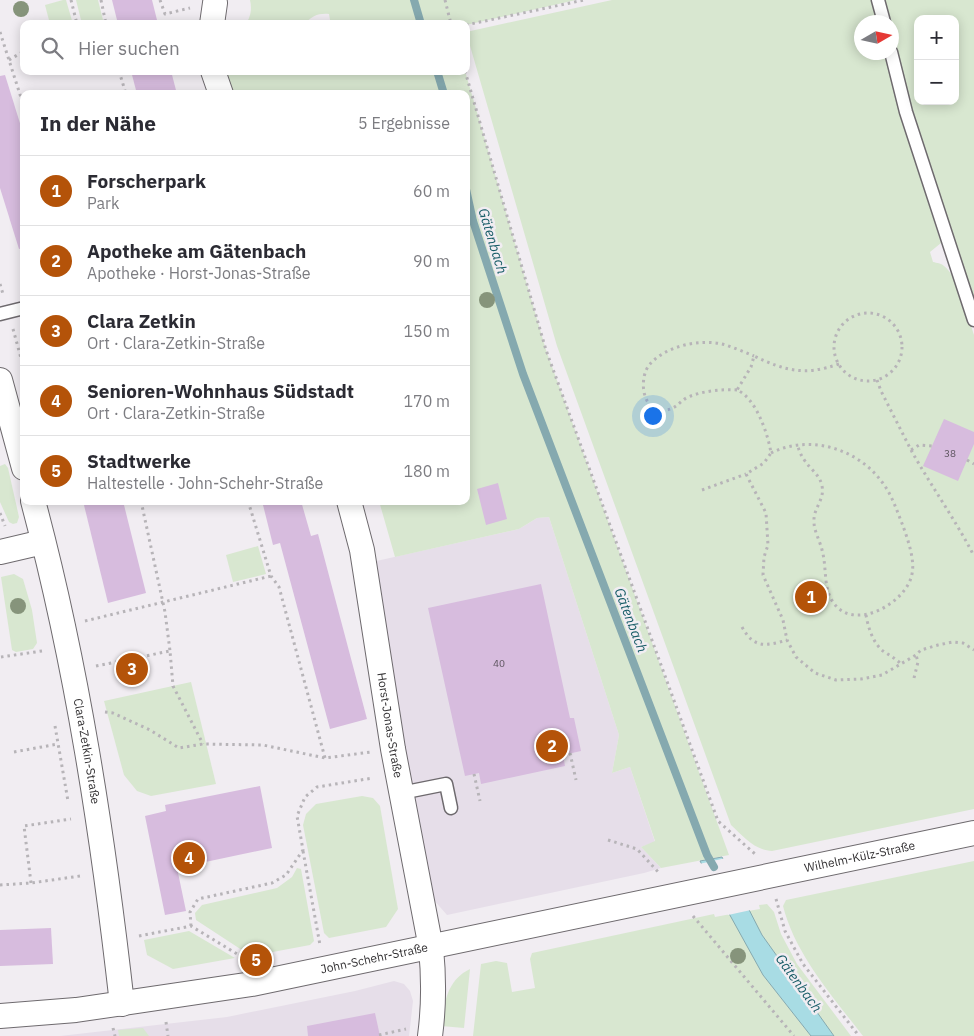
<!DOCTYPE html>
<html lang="de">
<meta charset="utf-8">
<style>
:root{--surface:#fff;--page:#f7f7f7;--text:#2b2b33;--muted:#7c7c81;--line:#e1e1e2;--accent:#b45309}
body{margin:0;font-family:"IBM Plex Sans",sans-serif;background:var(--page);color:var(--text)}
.controls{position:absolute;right:15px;top:15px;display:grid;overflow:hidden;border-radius:10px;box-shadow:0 2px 12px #0003}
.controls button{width:45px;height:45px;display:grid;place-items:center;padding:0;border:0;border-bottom:1px solid var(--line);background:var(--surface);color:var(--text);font:25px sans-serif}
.compass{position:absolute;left:854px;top:15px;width:45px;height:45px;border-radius:50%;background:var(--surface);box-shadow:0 2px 12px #0003;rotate:81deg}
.you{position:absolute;left:652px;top:415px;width:18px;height:18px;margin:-12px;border:4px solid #fff;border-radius:50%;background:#1a73e8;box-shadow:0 0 0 8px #1a73e833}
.badge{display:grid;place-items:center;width:32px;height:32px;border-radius:50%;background:var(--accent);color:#fff;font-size:16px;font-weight:700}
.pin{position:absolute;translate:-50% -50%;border:2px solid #fff;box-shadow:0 1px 5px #0006}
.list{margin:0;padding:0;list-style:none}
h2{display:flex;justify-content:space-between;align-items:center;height:65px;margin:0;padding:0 20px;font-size:21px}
h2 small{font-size:16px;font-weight:400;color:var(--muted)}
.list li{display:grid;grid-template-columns:32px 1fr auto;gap:15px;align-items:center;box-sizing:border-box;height:70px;padding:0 20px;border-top:1px solid var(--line)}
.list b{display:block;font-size:19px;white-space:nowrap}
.list p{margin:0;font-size:16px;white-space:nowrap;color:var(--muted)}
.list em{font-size:16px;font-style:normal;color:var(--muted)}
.icon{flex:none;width:28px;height:28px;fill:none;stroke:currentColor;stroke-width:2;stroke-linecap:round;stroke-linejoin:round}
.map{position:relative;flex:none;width:974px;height:1036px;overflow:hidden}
.search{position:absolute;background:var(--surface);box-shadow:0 2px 12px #0003;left:20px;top:20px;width:450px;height:55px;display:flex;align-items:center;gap:12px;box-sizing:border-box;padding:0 18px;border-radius:10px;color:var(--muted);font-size:19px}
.panel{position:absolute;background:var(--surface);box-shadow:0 2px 12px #0003;left:20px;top:90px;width:450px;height:415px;border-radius:10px}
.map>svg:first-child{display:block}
.built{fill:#e6dee9}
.green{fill:#d8e7d0;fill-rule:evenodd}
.water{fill:#a8dce4;stroke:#85a9af}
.pier{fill:#f1edf2}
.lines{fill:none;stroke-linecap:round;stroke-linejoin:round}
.stream{stroke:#85a9af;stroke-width:8}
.building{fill:#d7bcde}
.service-casing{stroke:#6e6a6e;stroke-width:15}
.minor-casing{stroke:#6e6a6e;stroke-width:26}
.path{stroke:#b7b4b8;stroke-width:3;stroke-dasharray:2.5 4;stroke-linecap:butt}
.service{stroke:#fff;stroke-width:12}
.minor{stroke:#fff;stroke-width:24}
.tree{fill:#86947b}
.labels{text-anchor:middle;stroke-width:5;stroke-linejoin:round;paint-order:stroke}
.number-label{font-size:10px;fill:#5c545e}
.street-label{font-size:12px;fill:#333133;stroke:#f1edf2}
.water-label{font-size:14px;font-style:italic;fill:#165c66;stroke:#f1edf2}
</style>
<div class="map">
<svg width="974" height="1036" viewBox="0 0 974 1036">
<rect width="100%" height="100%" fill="#f1edf2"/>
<!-- built -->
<g class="built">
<path d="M549 517 619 735 612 773 630 767 655 842 641 847 661 868 644 873 447 915 433 899 418 817 393 699 372 562 519 529 537 518Z"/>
<path d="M394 981 404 984 410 991 413 1001 409 1036H60L227 1017 355 991Z"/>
</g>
<!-- green -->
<g class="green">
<path d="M63 0H66L73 24H50L45 5Z"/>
<path d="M76 0H98L104 24H82Z"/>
<path d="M250 0H576L466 25 314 24 324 20H330L329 14C319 13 311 16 305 24H245C251 18 252 8 250 0Z"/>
<path d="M612 0H872L878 22H862V52L885 53 900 113 941 243 930 252 933 262C937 263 941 263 944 266 958 276 968 318 974 335V809L772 851C754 850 743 836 731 825L557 346 466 32Z"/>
<path d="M883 0H974V306L956 243 912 110 892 32V22H889ZM918 19H955V101H918Z"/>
<path d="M223 71H465L546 350 729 855 661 868 641 847 655 841 630 767 612 773 619 735 549 517 537 518 519 529 395 557 379 501H466V94H233Z"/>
<path d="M5 464 8 468 19 517 17 523 13 524 9 522 0 502V466Z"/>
<path d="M258 546 266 574 233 582 226 555Z"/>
<path d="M14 574 23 579 32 610 37 643 33 649 16 652 12 650 1 577Z"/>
<path d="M191 682 216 784 151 796 137 791 124 775 104 701Z"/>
<path d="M362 796 373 798 380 806 398 909 386 927 329 938 324 933 303 825 306 814 316 804Z"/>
<path d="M974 861V1036H863C833 997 795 954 783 906L786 900Z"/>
<path d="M297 868 301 869 314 941 310 945 251 956 196 920 195 913 202 905 277 888 292 877Z"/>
<path d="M767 904 774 912 781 934 797 964 851 1036H834L762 935 748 911 760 909 759 905Z"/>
<path d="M714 914 715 917 731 914 763 975 811 1036H473L481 964 496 961 507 963 512 992 535 988 530 959 532 953Z"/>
<path d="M189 931 235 958 173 969 147 955 144 940Z"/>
<path d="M470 969 464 1028 441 1026C444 1003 447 980 470 969Z"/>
<path d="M143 1028 149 1036H119L118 1030Z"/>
</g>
<!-- water -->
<path class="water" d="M722 857 762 935 834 1036H811L763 975 700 861Z"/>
<!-- pier -->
<path class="pier" d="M726 858 751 910 728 915 699 864Z"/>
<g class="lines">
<!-- stream -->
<g class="stream">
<path d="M414 0 421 24"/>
<path d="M437 71 444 94"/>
<path d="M466 189 473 221 523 374 707 855 714 867"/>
</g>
</g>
<!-- building -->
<g class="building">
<path d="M112 0H152L158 24H118Z"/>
<path d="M131 71H171L177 94H137Z"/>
<path d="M5 75 24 136V248L19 249 0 188V76Z"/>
<path d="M944 419 974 432V444L958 481 923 466Z"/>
<path d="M498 483 507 519 486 525 477 489Z"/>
<path d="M83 501H123L146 593 108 603Z"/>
<path d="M262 501H301L311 536 318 534 367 719 330 729 280 543 273 545Z"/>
<path d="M541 584 570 718H574L581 751 563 755 565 766 481 784 479 773 465 776 428 608Z"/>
<path d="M260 786 272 848 177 868 186 911 165 915 145 816 166 811 165 805Z"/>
<path d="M51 928 53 964 0 966V930Z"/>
<path d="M375 1013 380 1036H308L307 1026Z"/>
</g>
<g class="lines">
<defs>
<g id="service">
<path d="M878 0 884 22"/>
<path d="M891 52 906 112 974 320"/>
<path d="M0 314 24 308"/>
<path d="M401 793 446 784 451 808"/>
</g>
<g id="minor">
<path d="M212 24 215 3"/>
<path d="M213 71 221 94"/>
<path d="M0 380 24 468"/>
<path id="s1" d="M33 501C77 665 103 835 122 1004"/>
<path id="s2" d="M349 501 362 550 393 749 431 948C434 978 434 1006 430 1036"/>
<path d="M0 552 43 542"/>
<path id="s3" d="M0 1016 76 1010 252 984 974 833"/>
</g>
</defs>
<!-- service casing -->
<use href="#service" class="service-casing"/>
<!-- minor casing -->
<use href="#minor" class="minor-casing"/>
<!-- path -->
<g class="path">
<path d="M71 0 77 24"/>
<path d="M101 0 106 24"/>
<path d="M160 0 165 14 190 8"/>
<path d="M445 0 451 24"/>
<path d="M466 25 584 0"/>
<path d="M0 32 24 107"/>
<path d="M9 60 24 51"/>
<path d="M119 71 126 94"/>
<path d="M465 71 546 350 718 821 755 854"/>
<path d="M0 284 3 294"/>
<circle cx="868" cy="347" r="34"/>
<path d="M13 329 24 369"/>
<path d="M839 364C804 376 786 371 754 356L751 367 737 390C756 398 768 434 771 453L764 463 746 474 766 513 768 545 764 557 763 575 783 620 787 640 796 657 815 673 836 680 861 679 882 675 916 655 921 650 938 645 953 642 963 643 974 650"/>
<path d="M877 380 881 391 911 450 919 445 932 446"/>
<path d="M737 390C721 389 703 391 688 397 678 402 676 411 661 410 641 409 639 376 650 364 666 346 699 339 722 344 733 347 744 352 754 356"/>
<path d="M911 450C931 486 955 519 974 556"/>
<path d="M771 453C809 434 857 448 882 482 892 495 897 511 903 526 908 540 915 560 912 574 907 603 853 633 833 602 823 588 827 567 822 550 820 541 814 531 814 522 813 508 825 500 822 486 820 475 811 470 805 461 801 456 799 450 797 444"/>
<path d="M967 460 974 464"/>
<path d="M702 490 746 474"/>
<path d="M141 501 165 612 170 651"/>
<path d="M248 501 271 576 279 587 325 758"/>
<path d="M0 513 5 526"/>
<path d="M866 615C868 627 873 643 883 651 889 655 895 658 900 663"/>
<path d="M85 621 271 576"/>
<path d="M742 627C754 649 766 646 787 640"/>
<path d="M1 657 42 651"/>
<path d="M96 666 170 651 173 686 203 744"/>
<path d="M914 678 918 662 916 655"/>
<path d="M105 712 113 713 150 730 179 748 203 744 263 745 325 758 371 752"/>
<path d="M55 726 68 801"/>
<path d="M14 752 58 744"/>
<path d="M570 753 576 780"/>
<path d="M474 774 480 801"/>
<path d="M608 840 637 849 660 874"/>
<path d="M303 851 320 945"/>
<path d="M31 883 24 826 71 819"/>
<path d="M0 885 31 883 80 876V874"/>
<path d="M776 899 785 931 803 964 859 1036"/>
<path d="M693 916 794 1036"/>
<path d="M191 926 190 912 198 899 272 883 286 875 303 850 297 816 305 797 317 787 373 778"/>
<path d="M139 936 191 926 247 960"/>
<path d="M166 1022 168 1036"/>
<path d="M113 1028 115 1036"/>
<path d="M379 1035 406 1029"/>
</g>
<!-- service -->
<use href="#service" class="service"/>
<!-- minor -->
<use href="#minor" class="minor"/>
</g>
<!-- trees -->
<g class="tree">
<circle cx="21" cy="9" r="8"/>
<circle cx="487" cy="300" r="8"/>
<circle cx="18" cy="606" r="8"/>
<circle cx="738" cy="956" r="8"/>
</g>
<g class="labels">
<!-- number labels -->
<g class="number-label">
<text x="950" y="457">38</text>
<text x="499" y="667">40</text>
</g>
<!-- street labels -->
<g class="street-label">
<text dy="4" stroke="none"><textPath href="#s2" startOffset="228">Horst-Jonas-Straße</textPath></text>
<text dy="4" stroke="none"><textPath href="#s1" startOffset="256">Clara-Zetkin-Straße</textPath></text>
<text dy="4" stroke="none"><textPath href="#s3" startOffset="875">Wilhelm-Külz-Straße</textPath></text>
<text dy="4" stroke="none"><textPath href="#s3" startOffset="379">John-Schehr-Straße</textPath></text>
</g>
<!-- water labels -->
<g class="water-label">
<text transform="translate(493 241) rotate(73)" y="5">Gätenbach</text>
<text transform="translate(631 620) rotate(69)" y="5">Gätenbach</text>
<text transform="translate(799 983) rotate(54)" y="5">Gätenbach</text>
</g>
</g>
</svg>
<div class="controls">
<button>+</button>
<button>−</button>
</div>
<svg class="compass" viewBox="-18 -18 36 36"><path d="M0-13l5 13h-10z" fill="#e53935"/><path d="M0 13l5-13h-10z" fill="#7c7c81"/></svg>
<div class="you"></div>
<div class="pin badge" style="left:811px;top:597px">1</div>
<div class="pin badge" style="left:552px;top:746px">2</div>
<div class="pin badge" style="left:132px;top:669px">3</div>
<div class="pin badge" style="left:189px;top:858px">4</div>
<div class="pin badge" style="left:256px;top:960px">5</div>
<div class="search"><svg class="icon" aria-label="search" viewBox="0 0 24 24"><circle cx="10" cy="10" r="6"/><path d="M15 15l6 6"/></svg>Hier suchen</div>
<section class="panel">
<h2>In der Nähe<small>5 Ergebnisse</small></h2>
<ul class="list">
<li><span class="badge">1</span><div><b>Forscherpark</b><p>Park</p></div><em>60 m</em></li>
<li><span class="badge">2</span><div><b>Apotheke am Gätenbach</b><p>Apotheke · Horst-Jonas-Straße</p></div><em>90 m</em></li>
<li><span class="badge">3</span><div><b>Clara Zetkin</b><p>Ort · Clara-Zetkin-Straße</p></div><em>150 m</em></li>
<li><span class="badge">4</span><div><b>Senioren-Wohnhaus Südstadt</b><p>Ort · Clara-Zetkin-Straße</p></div><em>170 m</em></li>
<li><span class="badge">5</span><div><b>Stadtwerke</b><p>Haltestelle · John-Schehr-Straße</p></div><em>180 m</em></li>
</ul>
</section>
</div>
